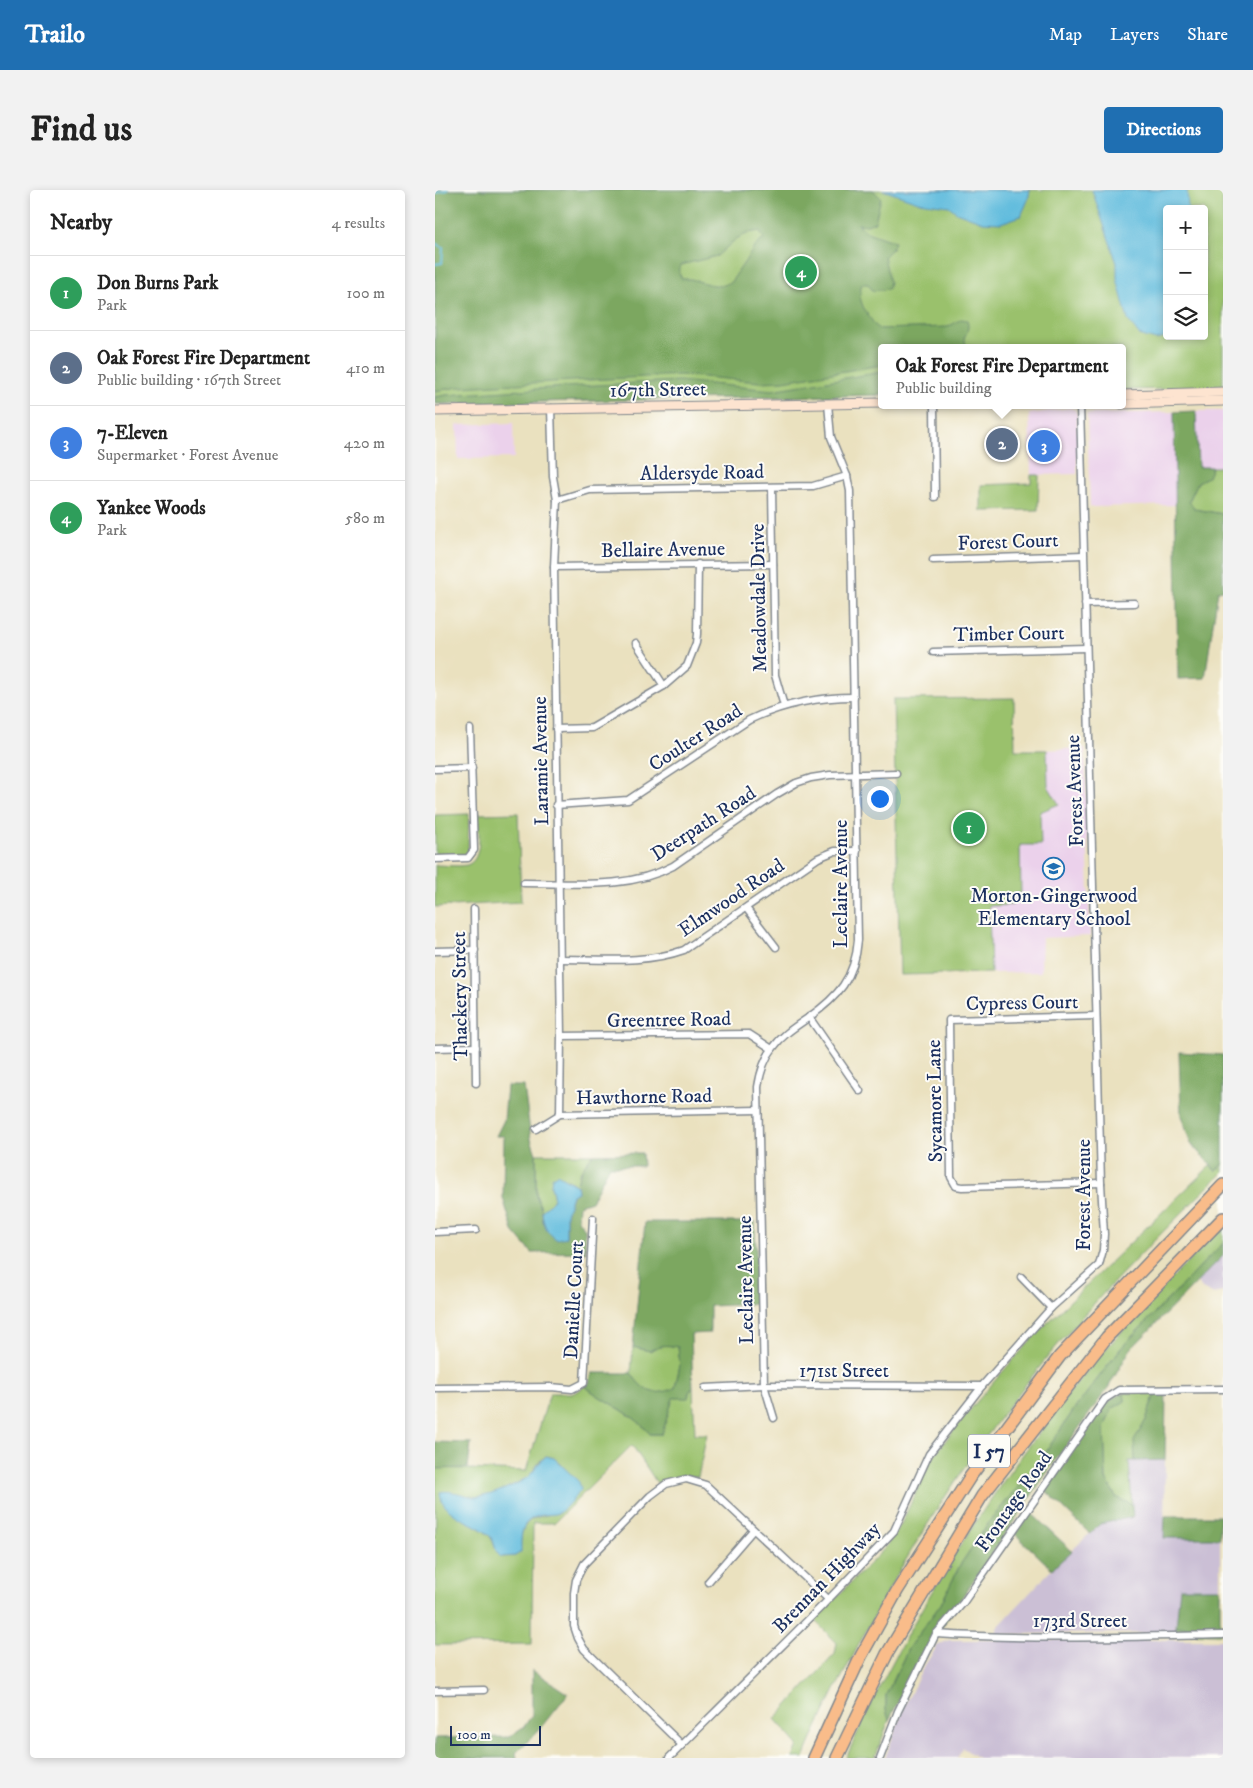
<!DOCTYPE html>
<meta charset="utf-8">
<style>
:root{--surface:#fff;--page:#f2f2f2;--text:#222;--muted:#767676;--line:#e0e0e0;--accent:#1f6fb2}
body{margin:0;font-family:"IM FELL DW Pica",serif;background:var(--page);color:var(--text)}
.controls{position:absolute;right:15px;top:15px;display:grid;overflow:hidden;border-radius:5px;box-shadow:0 2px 8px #0003}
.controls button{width:45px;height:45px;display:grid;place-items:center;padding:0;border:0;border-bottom:1px solid var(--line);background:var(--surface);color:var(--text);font:25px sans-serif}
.scale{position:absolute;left:15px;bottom:12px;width:91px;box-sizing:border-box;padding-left:5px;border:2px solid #1b2f5e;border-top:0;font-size:14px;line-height:18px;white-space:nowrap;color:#1b2f5e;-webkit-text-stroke:4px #fdfcf7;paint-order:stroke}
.you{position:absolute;left:444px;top:608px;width:18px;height:18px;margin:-12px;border:4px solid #fff;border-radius:50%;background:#1a73e8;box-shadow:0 0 0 8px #1a73e833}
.badge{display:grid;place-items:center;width:32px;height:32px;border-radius:50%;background:var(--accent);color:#fff;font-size:16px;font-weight:700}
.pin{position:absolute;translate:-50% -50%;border:2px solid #fff;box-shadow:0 1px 5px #0006}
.popup{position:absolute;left:443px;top:154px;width:248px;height:65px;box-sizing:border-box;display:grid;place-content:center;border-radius:5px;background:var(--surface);filter:drop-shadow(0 1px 4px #0005);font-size:16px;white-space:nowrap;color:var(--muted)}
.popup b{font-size:19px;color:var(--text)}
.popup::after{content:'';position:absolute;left:50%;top:100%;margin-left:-10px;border:10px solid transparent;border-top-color:var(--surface)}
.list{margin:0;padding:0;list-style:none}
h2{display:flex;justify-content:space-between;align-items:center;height:65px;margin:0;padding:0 20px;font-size:21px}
h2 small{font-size:16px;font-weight:400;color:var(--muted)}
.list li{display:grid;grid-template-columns:32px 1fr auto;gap:15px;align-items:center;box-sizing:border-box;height:75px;padding:0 20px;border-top:1px solid var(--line)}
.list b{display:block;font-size:19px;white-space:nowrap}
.list p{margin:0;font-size:16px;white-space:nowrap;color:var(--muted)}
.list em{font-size:16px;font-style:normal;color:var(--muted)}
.icon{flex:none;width:28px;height:28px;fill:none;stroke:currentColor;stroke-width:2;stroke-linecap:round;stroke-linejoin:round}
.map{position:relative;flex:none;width:788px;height:1568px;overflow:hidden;border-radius:5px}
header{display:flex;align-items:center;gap:30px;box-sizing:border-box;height:70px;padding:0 25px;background:var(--accent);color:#fff}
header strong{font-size:24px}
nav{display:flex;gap:28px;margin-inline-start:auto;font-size:18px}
.intro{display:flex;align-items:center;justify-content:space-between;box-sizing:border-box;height:120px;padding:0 30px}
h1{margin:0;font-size:35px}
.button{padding:12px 22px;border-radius:5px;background:var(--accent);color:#fff;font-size:18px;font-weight:700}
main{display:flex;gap:30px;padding:0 30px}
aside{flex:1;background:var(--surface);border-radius:5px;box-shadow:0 2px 8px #0003}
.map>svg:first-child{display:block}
.built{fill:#ebd1eb}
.industrial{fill:#cbbfd5}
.green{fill:#9ac16c;stroke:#5a7865;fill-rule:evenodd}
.forest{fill:#7ba760;stroke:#4b6b5f;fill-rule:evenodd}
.water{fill:#5fbbdd;stroke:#3d759e}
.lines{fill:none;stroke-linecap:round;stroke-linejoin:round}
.stream{stroke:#5fbbdd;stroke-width:2}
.minor-casing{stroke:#82888e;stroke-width:9}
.secondary-casing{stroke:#82888e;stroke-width:11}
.motorway-casing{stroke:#82888e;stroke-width:14}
.minor{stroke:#fff;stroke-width:6}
.secondary{stroke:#fde4d0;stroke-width:9}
.motorway{stroke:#f9bc8a;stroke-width:11}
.labels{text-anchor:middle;stroke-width:4;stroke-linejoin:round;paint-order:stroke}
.shield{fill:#fdfcf7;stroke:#5f6c8c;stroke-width:1}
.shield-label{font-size:19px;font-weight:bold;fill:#1b2f5e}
.street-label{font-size:20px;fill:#1b2f5e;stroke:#fdfcf7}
.poi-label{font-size:20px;fill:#1b2f5e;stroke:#fdfcf7}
</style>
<header>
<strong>Trailo</strong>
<nav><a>Map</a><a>Layers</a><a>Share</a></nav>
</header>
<div class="intro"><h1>Find us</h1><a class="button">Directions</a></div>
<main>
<aside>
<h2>Nearby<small>4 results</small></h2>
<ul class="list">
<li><span class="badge" style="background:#2e9e5b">1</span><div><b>Don Burns Park</b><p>Park</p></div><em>100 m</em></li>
<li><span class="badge" style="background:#5c6f8a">2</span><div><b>Oak Forest Fire Department</b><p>Public building · 167th Street</p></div><em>410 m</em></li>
<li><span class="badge" style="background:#3f7fe0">3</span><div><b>7-Eleven</b><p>Supermarket · Forest Avenue</p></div><em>420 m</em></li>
<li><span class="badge" style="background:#2e9e5b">4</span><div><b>Yankee Woods</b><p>Park</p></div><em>580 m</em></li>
</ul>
</aside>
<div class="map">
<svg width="788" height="1568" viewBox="0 0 788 1568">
<rect width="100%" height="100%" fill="#fdfcf7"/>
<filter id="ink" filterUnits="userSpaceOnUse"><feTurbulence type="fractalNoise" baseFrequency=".02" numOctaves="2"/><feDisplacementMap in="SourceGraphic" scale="10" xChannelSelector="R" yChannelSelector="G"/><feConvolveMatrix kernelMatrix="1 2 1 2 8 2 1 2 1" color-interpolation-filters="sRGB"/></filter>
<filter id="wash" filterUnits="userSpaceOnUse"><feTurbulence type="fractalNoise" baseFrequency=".0096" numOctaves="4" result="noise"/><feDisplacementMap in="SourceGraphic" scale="20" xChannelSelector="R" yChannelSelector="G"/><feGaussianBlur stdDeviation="1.12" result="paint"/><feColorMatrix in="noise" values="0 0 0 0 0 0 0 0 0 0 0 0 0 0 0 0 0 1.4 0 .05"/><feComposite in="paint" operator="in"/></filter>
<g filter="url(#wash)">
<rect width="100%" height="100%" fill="#eae1bf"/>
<!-- built -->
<g class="built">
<path d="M635 218 640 220 642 224V284L596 285 594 224Z"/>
<path d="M761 221H788V277H763Z"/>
<path d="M739 222 742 315 655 317 652 224Z"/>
<path d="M78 233 79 268 23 269 22 235Z"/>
<path d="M650 558 655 746 607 748 606 782 556 783 554 716 578 714V704L585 655 605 622 613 596 612 560Z"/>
</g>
<!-- industrial -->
<g class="industrial">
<path d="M788 1066V1102L777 1104 769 1100 762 1092Z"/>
<path d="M730 1270 729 1348H785V1398H745L740 1443 562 1444V1438L617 1379 665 1334 698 1327 694 1271Z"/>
<path d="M514 1450H788V1568H543L528 1558 522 1568H450L469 1517 488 1478 503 1455Z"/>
</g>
<!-- green -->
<g class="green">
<path d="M0 0H788V198L687 200V158H447V205L0 214ZM732 19H769V146H732Z"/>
<path d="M777 277H788V324L760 319 754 311 763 292 772 287Z"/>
<path d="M596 285H604L603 320 546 321V295L596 293Z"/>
<path d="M579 508 580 560H612L613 596 624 614 605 622 606 655H585L586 703 578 704V715L554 716 556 783 465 785 458 509Z"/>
<path d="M83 623 86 712 0 717V675C9 675 23 677 32 675 49 669 43 638 43 624Z"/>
<path d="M34 624 33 662 29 665 0 666V625Z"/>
<path d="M101 964H158L144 983 142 996 132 989 116 995 119 1009 107 1021 101 1005Z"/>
<path d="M788 973V982C733 1037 676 1092 626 1151 545 1247 475 1354 418 1466 400 1499 383 1533 369 1568H358L363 1555 340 1529 400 1464 402 1453 379 1430 450 1358 467 1332 497 1268 528 1228 563 1187 602 1143 775 976 781 981Z"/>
<path d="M788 1036V1053L686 1158 638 1221 606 1269 554 1332 525 1375 506 1414 474 1457 451 1505V1520L454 1530 440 1568H411C466 1445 535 1330 618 1225 631 1208 644 1190 658 1174 699 1126 744 1081 788 1036Z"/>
<path d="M231 1155 243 1157 245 1175 240 1198 227 1203 213 1202 202 1192 196 1183 198 1157 215 1161 221 1157Z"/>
<path d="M150 1196C171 1214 198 1222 215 1244H227L238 1207 258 1199 260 1244H272L263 1287C247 1283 237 1287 222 1293L197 1255 119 1333H98L97 1454 0 1455 1 1278 91 1281 115 1203H140ZM111 1266 119 1268 128 1276 124 1323C93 1328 86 1329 85 1362L80 1366 66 1367C59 1361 60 1351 53 1344 37 1332 18 1327 6 1310L28 1305 44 1307 60 1304 94 1287 105 1271Z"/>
<path d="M689 1203H720L711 1230 700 1251V1271H694L697 1315 681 1307 671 1289 669 1238 677 1219 690 1211Z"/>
<path d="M741 1437H785V1444L740 1443Z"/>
</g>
<!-- forest -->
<g class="forest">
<path d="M0 0H438L446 8 440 32 432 35 423 34 432 42 460 52 457 59 449 67 455 92 453 99 438 101 433 94H427C420 111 433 125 443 139L513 137 526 129 532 130C534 137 533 141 529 148L532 158H447V175L348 191 325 192 246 185 24 197 0 201ZM324 41 329 48 319 58 296 92 286 96 273 94 256 89H247L244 83 246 75 282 66 301 49 314 43Z"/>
<path d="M447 182V205L0 214V207L11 205 162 195 244 191 337 200Z"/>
<path d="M761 221 763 277H777L773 287 763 292 754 311 760 319 788 324V400L783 401 770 488 743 489 739 222Z"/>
<path d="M744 862 788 865V973L781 981 756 954 746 926Z"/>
<path d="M72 896H89L96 949 101 964V1005L107 1021 108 1032 131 1047V1024L137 1005 143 1002C140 986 149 976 158 964L207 963 208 976H175L156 1011 144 1015 143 1030 150 1039V1062L97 1063 78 1041 68 1008 69 946H61L69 930Z"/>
<path d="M210 1032H320L323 1114 275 1116V1143L256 1144 258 1199 255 1200 253 1208H238L227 1244H215C198 1222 171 1214 150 1196L154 1193 157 1183H196C209 1202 218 1207 240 1198L245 1175 243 1157C232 1155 225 1154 215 1161L198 1157Z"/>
<path d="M788 1053V1066L695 1160 673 1198 620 1271 487 1466 454 1530 451 1520V1505L474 1457 506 1414 525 1375 554 1332 606 1269 638 1221 686 1158Z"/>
<path d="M689 1203 690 1211 677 1219 669 1238 671 1289 681 1307 697 1315 698 1327 665 1334 655 1344 609 1299 668 1218 679 1207Z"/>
<path d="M720 1203H731L730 1270 700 1271 699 1251 711 1230Z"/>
<path d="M0 1252 36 1253 33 1278 0 1279Z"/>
<path d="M594 1321 637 1361 617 1379 578 1342Z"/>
<path d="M730 1326H785V1348H729Z"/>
<path d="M745 1398H785V1437H741Z"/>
<path d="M97 1480 133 1504 102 1542 81 1563 82 1568H0V1548L75 1547 88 1538 97 1525Z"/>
</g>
<!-- water -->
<g class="water">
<path d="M448 0H595L593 10 586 26 566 33 548 32 521 22 514 16 483 12Z"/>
<path d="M657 0H752L753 19H732V146H737L721 150 704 145 693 130 682 89V73Z"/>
<path d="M122 984 142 996 143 1002 137 1005 131 1024V1047L121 1049C111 1042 108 1033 107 1021L119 1009 116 995 117 987Z"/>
<path d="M111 1266 119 1268 144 1292 146 1300C140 1306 130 1320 123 1323 119 1325 112 1324 107 1325 85 1330 86 1343 86 1362L80 1366 66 1367C59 1362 61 1353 55 1346 41 1331 7 1328 5 1302 17 1299 31 1307 43 1307 55 1306 84 1294 93 1287 100 1281 104 1272 111 1266Z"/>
</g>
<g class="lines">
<!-- stream -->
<g class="stream">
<path d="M0 3 12 0"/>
<path d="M0 53 8 58 7 73 0 74"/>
</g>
</g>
</g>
<g filter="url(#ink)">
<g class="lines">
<defs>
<g id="minor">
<path d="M499 215 500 307"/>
<path d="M116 218 118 287 122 310 119 377 126 846 125 924"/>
<path d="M337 298 340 485 349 516"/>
<path d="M122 310 155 300 378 296 412 286"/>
<path d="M498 370 648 365"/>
<path d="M119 377 338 374"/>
<path d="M650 414 699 413"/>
<path d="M201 453 229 496"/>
<path d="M498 462 651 458"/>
<path d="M121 539 157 538 229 496 252 476 261 453 262 444 263 374"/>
<path d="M0 579 37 578"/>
<path d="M121 615 193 610 314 530C348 514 382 507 419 507"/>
<path d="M0 669 33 668 39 660 35 539"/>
<path d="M89 693C138 693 193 700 238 676L342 604 361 593 376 588 395 585 461 583"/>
<path d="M311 718 341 757"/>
<path d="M39 719 41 893"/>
<path d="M0 761 40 760"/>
<path d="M125 769C166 769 210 774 249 760L383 668 400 661H422"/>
<path d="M661 826 514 830 516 987 521 996 527 997 666 993"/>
<path d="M374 827 425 901"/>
<path d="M126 846 314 844 337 859"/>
<path d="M0 858 41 857"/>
<path d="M101 939 125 924 323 920"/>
<path d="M0 1042 41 1040"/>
<path d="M586 1087 616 1118"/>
<path d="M0 1198 116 1197 137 1199 149 1193 158 1028"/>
<path d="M270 1198 329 1195 547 1196"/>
<path d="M339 1228 329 1195 323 897C325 884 329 869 338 858 347 845 360 837 373 828 403 807 420 788 423 750L415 301 412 286 396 247 393 214"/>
<path d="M273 1392 318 1340"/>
<path d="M501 1444C597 1450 693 1447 788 1445"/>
<path d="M0 1501 49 1500"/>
<path d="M247 1555 149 1459 143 1448 139 1436V1403L141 1390 149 1374 215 1306 231 1294 251 1289 271 1295 393 1409"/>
<path d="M234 1568 388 1415 459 1341 494 1264 547 1196 616 1118 664 1075 668 1060 669 1044 666 993 645 215"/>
<path d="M445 1568 463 1521 501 1444 528 1413 670 1209 684 1200 788 1199"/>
</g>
<g id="secondary">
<path d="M687 205 788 202"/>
<path d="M687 214 788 211"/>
<path d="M0 221 447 213"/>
</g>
<g id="motorway">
<path d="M379 1568 426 1466 462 1401 535 1287 625 1166 788 995"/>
<path d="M402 1568 452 1464 547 1306 672 1147 788 1028"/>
</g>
</defs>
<!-- minor casing -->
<use href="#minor" class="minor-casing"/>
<!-- secondary casing -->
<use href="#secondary" class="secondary-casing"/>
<!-- motorway casing -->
<use href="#motorway" class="motorway-casing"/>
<!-- minor -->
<use href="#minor" class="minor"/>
<!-- secondary -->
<use href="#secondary" class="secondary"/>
<!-- motorway -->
<use href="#motorway" class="motorway"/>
</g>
</g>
<!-- icons -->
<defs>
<symbol id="school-ring" viewBox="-11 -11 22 22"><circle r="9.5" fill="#fdfcf7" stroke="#1f6fb2" stroke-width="1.5"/><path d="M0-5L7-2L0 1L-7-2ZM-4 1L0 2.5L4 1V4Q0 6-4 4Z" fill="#1f6fb2"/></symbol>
</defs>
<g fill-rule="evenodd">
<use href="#school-ring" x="606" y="666" width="25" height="25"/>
</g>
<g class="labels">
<!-- shield labels -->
<rect class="shield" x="533" y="1244.5" width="42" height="33" rx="4"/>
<g class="shield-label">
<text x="554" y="1268">I 57</text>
</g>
<!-- street labels -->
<g class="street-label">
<text transform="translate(223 199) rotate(-1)" y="7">167th Street</text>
<text transform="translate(267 282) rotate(-1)" y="7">Aldersyde Road</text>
<text transform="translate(573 351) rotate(-2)" y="7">Forest Court</text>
<text transform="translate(228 359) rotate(-1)" y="7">Bellaire Avenue</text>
<text transform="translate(323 408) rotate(-91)" y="7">Meadowdale Drive</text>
<text transform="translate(574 443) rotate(-1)" y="7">Timber Court</text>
<text transform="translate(260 547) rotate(-33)" y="7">Coulter Road</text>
<text transform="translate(105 571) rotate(-91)" y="7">Laramie Avenue</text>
<text transform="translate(639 601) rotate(-92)" y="7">Forest Avenue</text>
<text transform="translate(268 633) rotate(-33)" y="7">Deerpath Road</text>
<text transform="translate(405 694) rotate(-90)" y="7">Leclaire Avenue</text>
<text transform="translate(296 707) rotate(-34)" y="7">Elmwood Road</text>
<text transform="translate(24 806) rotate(-91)" y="7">Thackery Street</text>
<text transform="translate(587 812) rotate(-1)" y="7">Cypress Court</text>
<text transform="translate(234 829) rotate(-1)" y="7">Greentree Road</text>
<text transform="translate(209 906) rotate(-1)" y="7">Hawthorne Road</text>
<text transform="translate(499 911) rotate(-91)" y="7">Sycamore Lane</text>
<text transform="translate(648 1005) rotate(-90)" y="7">Forest Avenue</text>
<text transform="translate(310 1090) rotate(-91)" y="7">Leclaire Avenue</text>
<text transform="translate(138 1110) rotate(-87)" y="7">Danielle Court</text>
<text x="409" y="1187">171st Street</text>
<text transform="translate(578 1311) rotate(-55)" y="7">Frontage Road</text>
<text transform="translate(391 1387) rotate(-46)" y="7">Brennan Highway</text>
<text x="645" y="1437">173rd Street</text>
</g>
<!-- poi labels -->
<g class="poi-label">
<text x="619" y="712">Morton-Gingerwood<tspan x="619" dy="23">Elementary School</tspan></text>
</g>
</g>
</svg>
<div class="controls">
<button>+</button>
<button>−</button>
<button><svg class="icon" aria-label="layers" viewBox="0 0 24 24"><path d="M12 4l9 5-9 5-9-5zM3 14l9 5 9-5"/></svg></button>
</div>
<div class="scale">100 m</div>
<div class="you"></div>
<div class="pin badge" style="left:534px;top:638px;background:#2e9e5b">1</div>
<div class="pin badge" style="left:567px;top:254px;background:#5c6f8a">2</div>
<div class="popup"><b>Oak Forest Fire Department</b>Public building</div>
<div class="pin badge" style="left:609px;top:256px;background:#3f7fe0">3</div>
<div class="pin badge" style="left:366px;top:82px;background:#2e9e5b">4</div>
</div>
</main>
